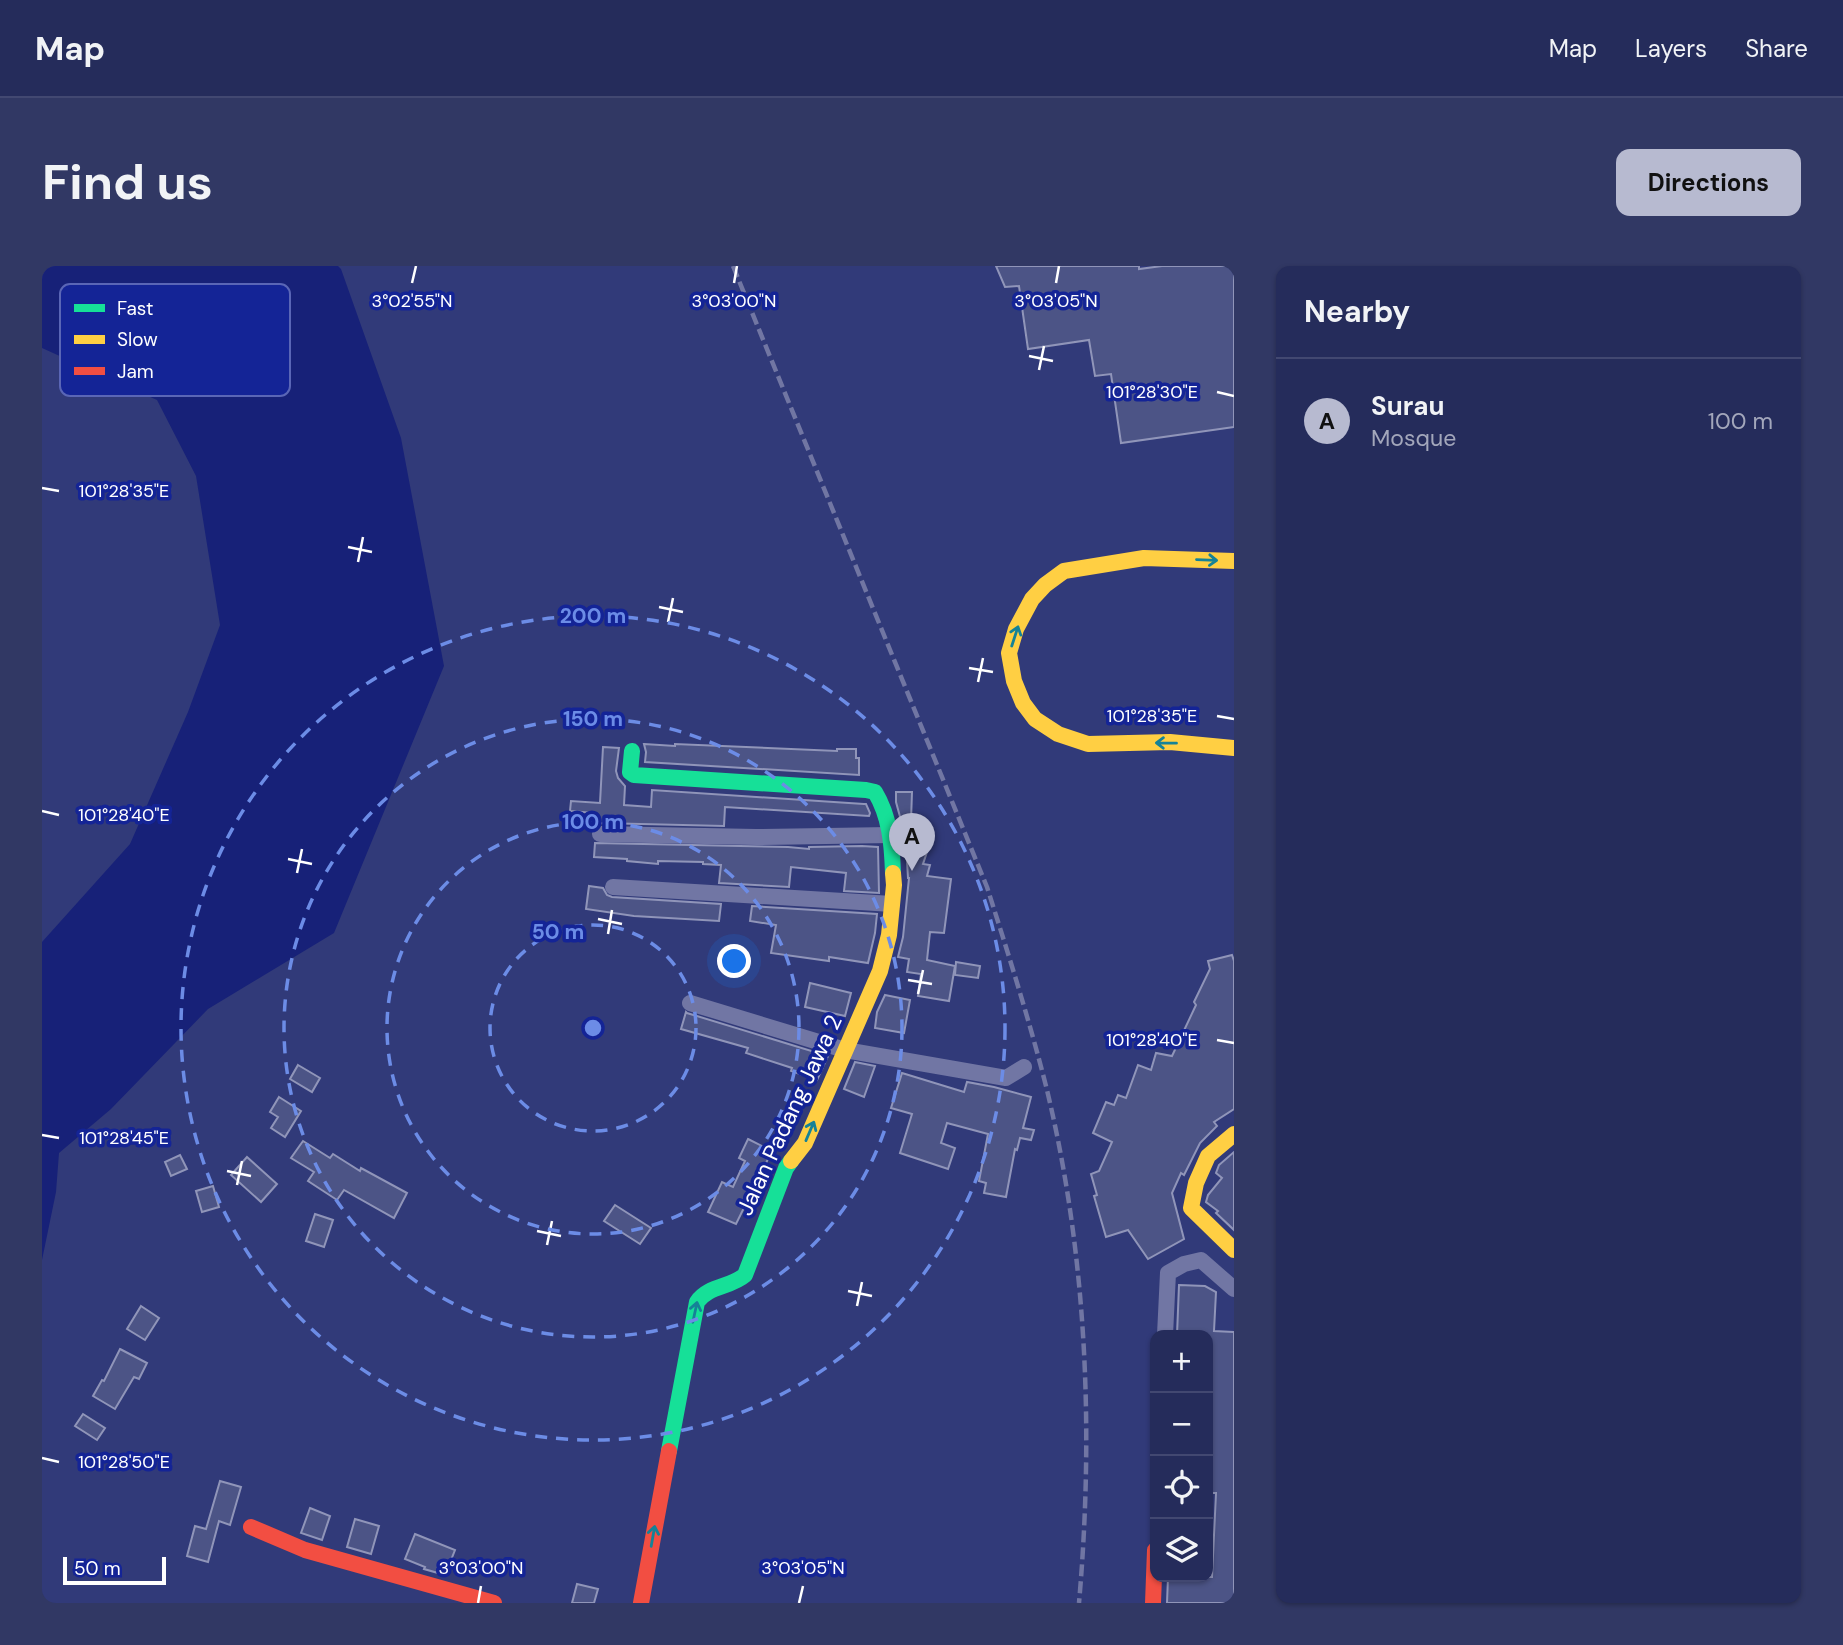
<!DOCTYPE html>
<meta charset="utf-8">
<style>
:root{--surface:#252c5b;--page:#313864;--text:#f1f3f6;--muted:#a3a7bb;--line:#424871;--accent:#b7bad0}
body{margin:0;font-family:"DM Sans",sans-serif;background:var(--page);color:var(--text)}
.controls{position:absolute;right:21px;bottom:21px;display:grid;overflow:hidden;border-radius:14px;box-shadow:0 2px 5px #0004}
.controls button{width:63px;height:63px;display:grid;place-items:center;padding:0;border:0;border-bottom:2px solid var(--line);background:var(--surface);color:var(--text);font:35px sans-serif}
.scale{position:absolute;left:21px;bottom:18px;width:103px;box-sizing:border-box;padding-left:7px;border:4px solid #fff;border-top:0;font-size:19px;line-height:24px;white-space:nowrap;color:#fff;-webkit-text-stroke:5px #142496;paint-order:stroke}
.you{position:absolute;left:693px;top:696px;width:24px;height:24px;margin:-18px;border:5px solid #fff;border-radius:50%;background:#1a73e8;box-shadow:0 0 0 10px #1a73e833}
.badge{display:grid;place-items:center;width:46px;height:46px;border-radius:50%;background:var(--accent);color:#111;font-size:23px;font-weight:700}
.pin{position:absolute;translate:-50% -58px;filter:drop-shadow(0 2px 4px #0008)}
.pin::after{content:'';position:absolute;top:37px;width:24px;height:21px;background:inherit;clip-path:polygon(0 0,100% 0,50% 100%)}
.list{margin:0;padding:0;list-style:none}
h2{display:flex;justify-content:space-between;align-items:center;height:91px;margin:0;padding:0 28px;font-size:30px}
h2 small{font-size:23px;font-weight:400;color:var(--muted)}
.list li{display:grid;grid-template-columns:46px 1fr auto;gap:21px;align-items:center;box-sizing:border-box;height:126px;padding:0 28px;border-top:2px solid var(--line)}
.list b{display:block;font-size:26px;white-space:nowrap}
.list p{margin:0;font-size:23px;white-space:nowrap;color:var(--muted)}
.list em{font-size:23px;font-style:normal;color:var(--muted)}
.icon{flex:none;width:38px;height:38px;fill:none;stroke:currentColor;stroke-width:2;stroke-linecap:round;stroke-linejoin:round}
.map{position:relative;flex:none;width:1192px;height:1337px;overflow:hidden;border-radius:14px}
header{display:flex;align-items:center;gap:42px;box-sizing:border-box;height:98px;padding:0 35px;background:var(--surface);border-bottom:2px solid var(--line)}
header strong{font-size:33px}
nav{display:flex;gap:38px;margin-inline-start:auto;font-size:24px}
.intro{display:flex;align-items:center;justify-content:space-between;box-sizing:border-box;height:168px;padding:0 42px}
h1{margin:0;font-size:49px}
.button{padding:18px 32px;border-radius:14px;background:var(--accent);color:#111;font-size:24px;font-weight:700}
main{display:flex;gap:42px;padding:0 42px}
aside{flex:1;background:var(--surface);border-radius:14px;box-shadow:0 2px 5px #0004}
.map>svg:first-child{display:block}
.water{fill:#172178}
.building{fill:#4c5486;stroke:#9095b9;stroke-width:2}
.lines{fill:none;stroke-linecap:round;stroke-linejoin:round}
.street{stroke:#7176a4;stroke-width:16}
.fast{stroke:#16e098;stroke-width:16}
.slow{stroke:#ffcf43;stroke-width:16}
.jam{stroke:#f24e42;stroke-width:16}
.rail{stroke:#7176a3;stroke-width:4.5;stroke-dasharray:12 5;stroke-linecap:butt}
.oneway{stroke:#158297}
.ticks{fill:none;stroke:#fff;stroke-width:2.5}
.ring{fill:none;stroke:#6c8ce6;stroke-width:3.5;stroke-dasharray:12 9}
.labels{text-anchor:middle;stroke-width:7;stroke-linejoin:round;paint-order:stroke}
.street-label{font-size:23px;fill:#fff;stroke:#142496}
.key{fill:#142496;stroke:#5a66b6;stroke-width:2}
.key-label{font-size:19px;fill:#fff}
.ticks-label{font-size:18px;text-anchor:middle;fill:#fff;stroke:#142496;stroke-width:7;stroke-linejoin:round;paint-order:stroke}
.centre{fill:#6c8ce6;stroke:#142496;stroke-width:3.5}
.ring-label{font-size:21px;text-anchor:middle;font-weight:bold;fill:#6c8ce6;stroke:#142496;stroke-width:7;stroke-linejoin:round;paint-order:stroke}
</style>
<header>
<strong>Map</strong>
<nav><a>Map</a><a>Layers</a><a>Share</a></nav>
</header>
<div class="intro"><h1>Find us</h1><a class="button">Directions</a></div>
<main>
<div class="map">
<svg width="1192" height="1337" viewBox="0 0 1192 1337">
<rect width="100%" height="100%" fill="#313a79"/>
<!-- water -->
<path class="water" d="M0 0H296L299 3 359 172 402 400 292 667 166 743 69 843 17 887 14 926 0 994V676L88 578 146 446 178 359 154 210 115 134 0 82Z"/>
<!-- building -->
<g class="building">
<path d="M954 0H1097V3L1120 0H1192V161L1079 177 1069 108 1053 110 1047 74 986 83 977 20 963 21Z"/>
<path d="M602 478 633 480V478L795 485V483H814V492H817V509L603 496 604 486Z"/>
<path d="M561 481 577 482 574 505 576 512 583 520 582 539 609 541 610 524 822 538H824L828 547 827 550 683 541 682 560 558 557 550 561 551 547 528 545 529 535 558 537Z"/>
<path d="M854 526H870L869 555 871 554 872 569H863L854 536Z"/>
<path d="M865 572 882 578 880 584 885 586 881 598 888 599 885 610 909 613 902 667 888 666 885 694 913 700 907 735 876 730 879 708 865 706 867 693 856 691 861 671 867 612H866L864 577Z"/>
<path d="M553 577 746 581 767 583V581L820 580 836 581 837 627 802 625 804 607 749 601 747 621 677 617 679 599 661 598V596L616 595V598L585 595V593L552 591Z"/>
<path d="M547 620 561 622 565 629 570 631 679 638 677 655 592 650 544 643Z"/>
<path d="M710 640 835 648 833 667 826 697 787 691V695L729 687 734 659 708 655Z"/>
<path d="M1190 689 1192 695V843L1172 856 1175 860 1158 877 1142 909 1139 907 1130 927 1142 973 1106 993 1086 964 1064 971 1052 930 1055 929 1049 908 1057 905 1070 876 1051 867 1064 836 1072 839 1076 829 1084 832 1096 799 1109 804 1114 787 1130 790 1154 739 1152 736 1168 703 1166 695Z"/>
<path d="M914 696 938 700 936 712 913 709Z"/>
<path d="M768 717 809 727 803 750 763 741Z"/>
<path d="M843 729 868 734 862 767 833 762 835 746Z"/>
<path d="M644 746 645 747 786 790 775 814 749 805 750 802 704 787 706 782 639 763Z"/>
<path d="M813 796 833 800 822 831 802 823Z"/>
<path d="M256 799 278 812 270 826 248 813Z"/>
<path d="M860 807 922 826 925 816 952 821 989 831 981 862 992 864 989 874 978 872 975 884 973 883 964 931 942 927 944 917 937 915 946 868 905 857 899 877 913 882 906 903 858 887 870 848 849 842Z"/>
<path d="M237 831 259 845 243 871 229 862 236 851 228 846Z"/>
<path d="M706 873 730 885 694 958 666 946 680 916 691 921 703 895 697 892Z"/>
<path d="M261 875 288 892 291 888 318 905 319 902 365 927 352 952 302 924 295 934 266 915 272 906 249 892Z"/>
<path d="M1192 886V964L1174 947 1176 945 1164 936 1166 929 1180 912 1174 907 1177 899Z"/>
<path d="M138 889 145 903 129 910 123 896Z"/>
<path d="M205 891 235 918 219 936 189 909Z"/>
<path d="M171 920 177 941 160 946 154 925Z"/>
<path d="M573 939 609 962 598 978 562 955Z"/>
<path d="M273 948 291 954 282 981 264 975Z"/>
<path d="M1137 1019 1163 1020 1174 1026 1172 1065 1192 1066V1337H1125L1126 1311H1170L1174 1227H1166V1069H1135Z"/>
<path d="M99 1040 117 1052 103 1074 85 1063Z"/>
<path d="M78 1083 105 1097 97 1113 92 1111 73 1143 51 1130 60 1114 62 1115Z"/>
<path d="M41 1148 63 1162 55 1174 33 1160Z"/>
<path d="M178 1215 199 1221 188 1259 177 1255 166 1296 145 1290 153 1260 164 1263Z"/>
<path d="M268 1242 288 1250 280 1274 259 1267Z"/>
<path d="M313 1253 337 1260 329 1288 305 1281Z"/>
<path d="M373 1268 413 1284 403 1309 382 1303 383 1301 363 1293Z"/>
<path d="M535 1318 556 1323 552 1337H530Z"/>
</g>
<g class="lines">
<!-- street -->
<g class="street">
<path d="M558 568 714 571 849 569"/>
<path d="M571 621 850 638"/>
<path d="M648 737 803 784 964 812 982 801"/>
<path d="M1123 1069 1126 1007 1142 998 1159 994 1192 1023"/>
</g>
<!-- fast -->
<g class="fast">
<path d="M590 485 588 506 592 509 824 524 833 526C848 551 850 578 851 607"/>
<path d="M627 1185 655 1036C667 1019 688 1022 703 1009L744 902 749 895"/>
</g>
<!-- slow -->
<g class="slow">
<path d="M1192 295 1102 292 1022 305 1003 319 990 333 974 363 967 387 972 415 981 437 993 453 1016 468 1046 478 1128 476 1192 482"/>
<path d="M1192 868 1166 890 1154 917 1149 942 1192 984"/>
<path d="M749 895 763 877 838 705 847 669 852 619 851 607"/>
</g>
<!-- jam -->
<g class="jam">
<path d="M209 1261 263 1284 452 1337"/>
<path d="M599 1337 627 1185"/>
<path d="M1111 1337 1113 1284"/>
</g>
<!-- rail -->
<path class="rail" d="M691 0 945 621C966 687 987 753 1004 820 1045 988 1052 1165 1037 1337"/>
</g>
<!-- one-way arrows -->
<defs><path id="oneway-shaft" d="M-6 0H5M1.5-3L5.5 0L1.5 3" fill="none" stroke-width="1.6" stroke-linecap="round" stroke-linejoin="round" transform="scale(1.75)"/></defs>
<g class="oneway">
<use href="#oneway-shaft" transform="translate(1165 294) rotate(2)"/>
<use href="#oneway-shaft" transform="translate(973 370) rotate(-72)"/>
<use href="#oneway-shaft" transform="translate(1124 477) rotate(-179)"/>
<use href="#oneway-shaft" transform="translate(768 865) rotate(-67)"/>
<use href="#oneway-shaft" transform="translate(653 1046) rotate(-78)"/>
<use href="#oneway-shaft" transform="translate(611 1270) rotate(-80)"/>
</g>
<!-- ticks -->
<path class="ticks" d="M370 17 374 0M692 17 695 0M1014 17 1017 0M987 90 1011 95M997 104 1002 80M1175 126 1192 130M0 222 17 225M306 281 330 286M316 296 321 271M617 341 641 346M626 356 631 332M927 402 951 406M936 416 941 392M1175 450 1192 453M0 545 17 549M246 593 270 598M255 607 260 583M556 653 580 658M566 668 570 644M866 714 890 718M876 728 881 704M1175 774 1192 777M0 869 17 872M185 905 209 910M195 919 200 895M495 965 519 970M505 979 510 955M806 1025 830 1030M815 1040 820 1016M0 1192 17 1196M436 1337 439 1320M757 1337 761 1320"/>
<!-- distance rings -->
<g class="ring">
<circle cx="551" cy="762" r="103"/>
<circle cx="551" cy="762" r="206"/>
<circle cx="551" cy="762" r="309"/>
<circle cx="551" cy="762" r="412"/>
</g>
<g class="labels">
<!-- street labels -->
<g class="street-label">
<text transform="translate(747 849) rotate(-65)" y="8">Jalan Padang Jawa 2</text>
</g>
</g>
<!-- legend -->
<rect x="18" y="18" width="230" height="112" rx="10" class="key"/>
<rect x="32" y="38" width="31" height="8" fill="#16e098"/>
<rect x="32" y="69" width="31" height="9" fill="#ffcf43"/>
<rect x="32" y="101" width="31" height="8" fill="#f24e42"/>
<g class="key-label">
<text x="75" y="49">Fast</text>
<text x="75" y="80">Slow</text>
<text x="75" y="112">Jam</text>
</g>
<g class="ticks-label">
<text x="370" y="41">3°02'55"N</text>
<text x="692" y="41">3°03'00"N</text>
<text x="1014" y="41">3°03'05"N</text>
<text x="1110" y="132">101°28'30"E</text>
<text x="82" y="231">101°28'35"E</text>
<text x="1110" y="456">101°28'35"E</text>
<text x="82" y="555">101°28'40"E</text>
<text x="1110" y="780">101°28'40"E</text>
<text x="82" y="878">101°28'45"E</text>
<text x="82" y="1202">101°28'50"E</text>
<text x="439" y="1308">3°03'00"N</text>
<text x="761" y="1308">3°03'05"N</text>
</g>
<circle cx="551" cy="762" r="10" class="centre"/>
<g class="ring-label">
<text x="551" y="357">200 m</text>
<text x="551" y="460">150 m</text>
<text x="551" y="563">100 m</text>
<text x="516" y="673">50 m</text>
</g>
</svg>
<div class="controls">
<button>+</button>
<button>−</button>
<button><svg class="icon" aria-label="locate" viewBox="0 0 24 24"><circle cx="12" cy="12" r="6"/><path d="M12 2v4M12 18v4M2 12h4M18 12h4"/></svg></button>
<button><svg class="icon" aria-label="layers" viewBox="0 0 24 24"><path d="M12 4l9 5-9 5-9-5zM3 14l9 5 9-5"/></svg></button>
</div>
<div class="scale">50 m</div>
<div class="you"></div>
<div class="pin badge" style="left:870px;top:605px">A</div>
</div>
<aside>
<h2>Nearby<small></small></h2>
<ul class="list">
<li><span class="badge">A</span><div><b>Surau</b><p>Mosque</p></div><em>100 m</em></li>
</ul>
</aside>
</main>
